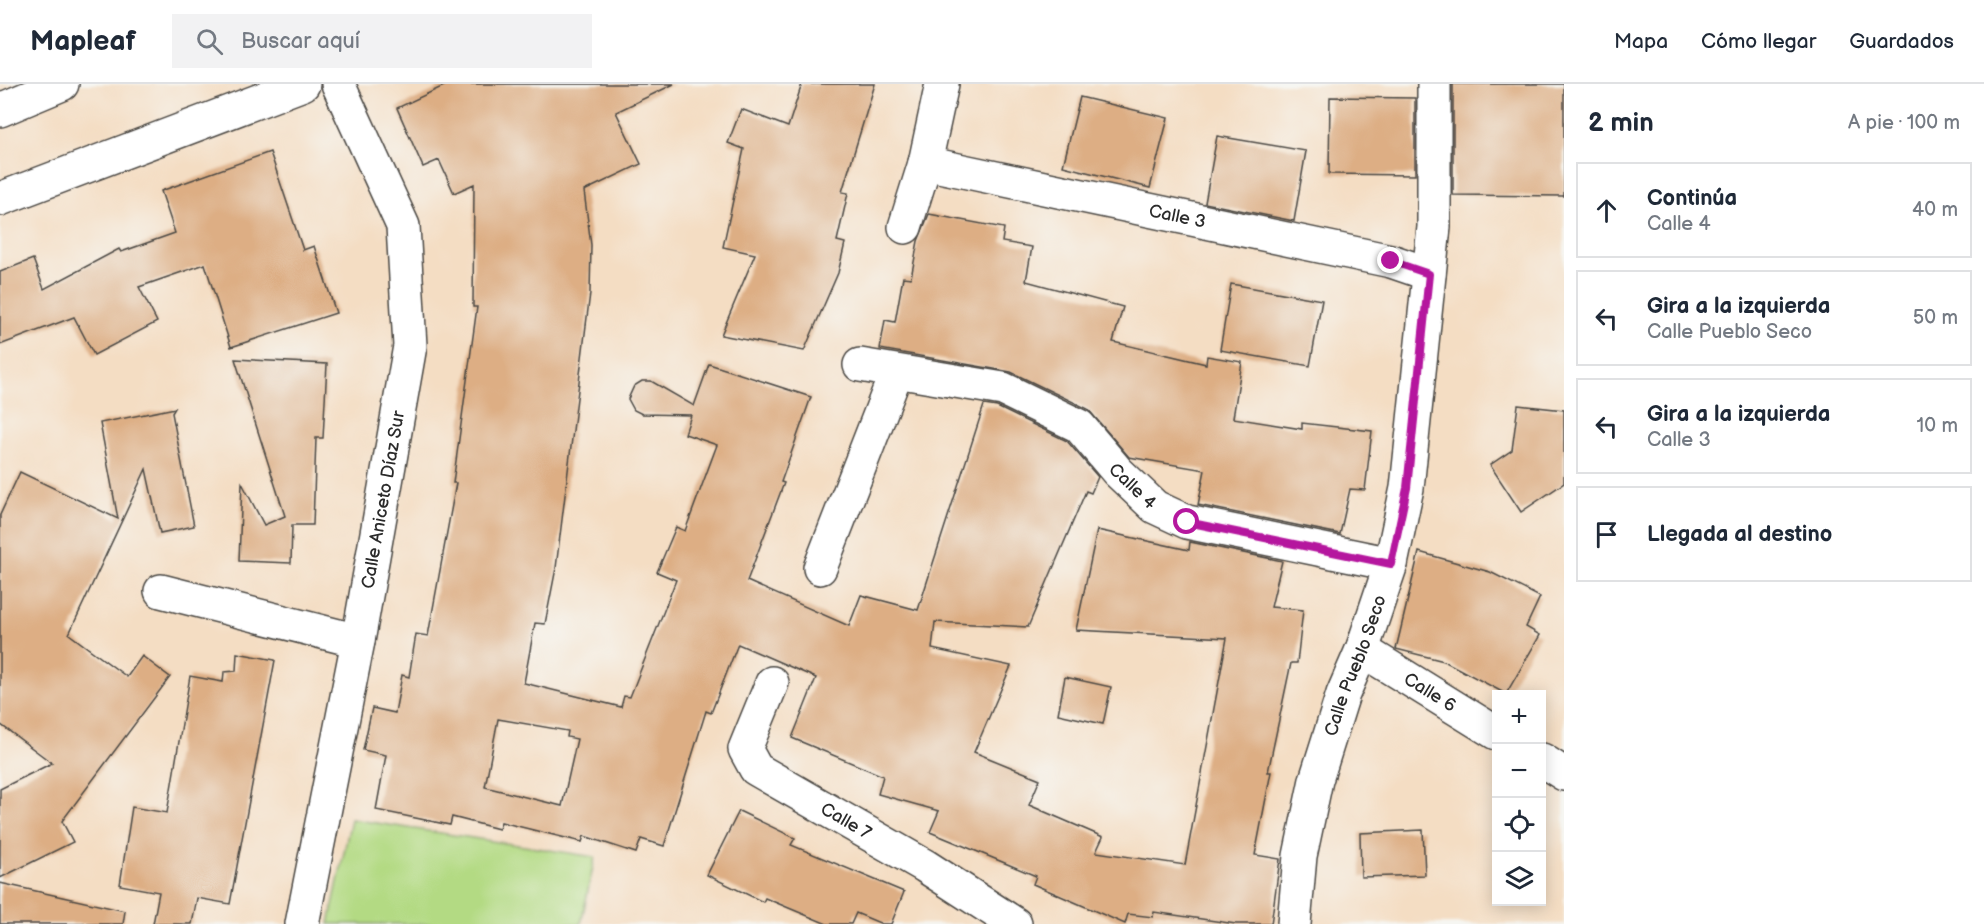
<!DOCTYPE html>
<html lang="es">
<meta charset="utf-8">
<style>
:root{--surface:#fff;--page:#f2f2f3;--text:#1f2937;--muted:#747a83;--line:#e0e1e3}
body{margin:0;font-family:"Balsamiq Sans",sans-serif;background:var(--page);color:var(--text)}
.controls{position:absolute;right:18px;bottom:18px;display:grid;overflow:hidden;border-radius:0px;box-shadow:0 3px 15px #0003}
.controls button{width:54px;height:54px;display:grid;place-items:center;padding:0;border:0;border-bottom:2px solid var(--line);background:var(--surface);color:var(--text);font:30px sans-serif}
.stop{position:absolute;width:18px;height:18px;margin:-14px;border:4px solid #b5179e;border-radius:50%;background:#fff}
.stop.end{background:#b5179e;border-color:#fff;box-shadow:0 2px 6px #0008}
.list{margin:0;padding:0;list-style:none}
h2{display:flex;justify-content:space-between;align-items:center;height:78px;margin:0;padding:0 24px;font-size:26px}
h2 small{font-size:20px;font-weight:400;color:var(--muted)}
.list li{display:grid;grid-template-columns:39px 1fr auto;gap:18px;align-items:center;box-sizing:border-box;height:96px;margin:0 12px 12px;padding:0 12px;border:2px solid var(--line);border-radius:0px}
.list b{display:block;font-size:22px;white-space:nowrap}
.list p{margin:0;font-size:20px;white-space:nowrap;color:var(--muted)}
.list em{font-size:20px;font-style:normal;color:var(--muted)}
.icon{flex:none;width:33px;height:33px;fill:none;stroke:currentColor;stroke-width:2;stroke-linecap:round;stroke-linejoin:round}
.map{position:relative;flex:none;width:1564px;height:840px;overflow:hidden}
header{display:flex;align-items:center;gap:36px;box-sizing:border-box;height:84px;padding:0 30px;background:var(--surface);border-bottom:2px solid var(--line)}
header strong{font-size:28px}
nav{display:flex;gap:33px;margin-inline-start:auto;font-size:21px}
.search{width:420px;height:54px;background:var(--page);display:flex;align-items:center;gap:15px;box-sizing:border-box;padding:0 21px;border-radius:0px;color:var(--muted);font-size:22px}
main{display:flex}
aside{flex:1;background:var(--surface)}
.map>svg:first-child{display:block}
.green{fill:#b3da83;stroke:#6f8257;stroke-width:1.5}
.building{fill:#ddae84;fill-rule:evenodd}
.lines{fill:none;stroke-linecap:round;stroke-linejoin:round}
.street-casing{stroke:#494642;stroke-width:36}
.primary-casing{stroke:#494642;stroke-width:36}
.street{stroke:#fff;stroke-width:33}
.primary{stroke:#fff;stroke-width:33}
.route{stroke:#b5179e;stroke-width:8}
.labels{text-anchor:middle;stroke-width:4.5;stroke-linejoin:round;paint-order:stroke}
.street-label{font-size:18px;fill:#2b2b2b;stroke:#f6f6f2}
</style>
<header>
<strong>Mapleaf</strong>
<div class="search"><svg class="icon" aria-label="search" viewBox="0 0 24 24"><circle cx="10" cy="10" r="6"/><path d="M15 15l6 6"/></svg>Buscar aquí</div>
<nav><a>Mapa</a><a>Cómo llegar</a><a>Guardados</a></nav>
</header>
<main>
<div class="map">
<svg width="1564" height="840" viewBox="0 0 1564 840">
<rect width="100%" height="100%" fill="#f6f6f2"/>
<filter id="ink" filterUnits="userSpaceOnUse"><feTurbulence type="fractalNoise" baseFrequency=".0167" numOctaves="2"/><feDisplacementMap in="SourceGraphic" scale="12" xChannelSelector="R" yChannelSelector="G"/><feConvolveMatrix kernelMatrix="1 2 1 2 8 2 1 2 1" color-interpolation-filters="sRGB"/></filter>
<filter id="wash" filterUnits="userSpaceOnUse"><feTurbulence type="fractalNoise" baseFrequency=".008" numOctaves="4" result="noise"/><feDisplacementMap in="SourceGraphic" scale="24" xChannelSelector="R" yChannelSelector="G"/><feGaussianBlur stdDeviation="1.35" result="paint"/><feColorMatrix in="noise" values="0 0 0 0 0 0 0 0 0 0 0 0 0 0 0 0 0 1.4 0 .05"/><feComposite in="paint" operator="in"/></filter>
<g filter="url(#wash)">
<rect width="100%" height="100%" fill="#f4ddc3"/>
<!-- green -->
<path class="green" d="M351 735 595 773 581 840H329Z"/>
<g id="blocks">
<!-- building -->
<g class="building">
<path d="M448 0H674L616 28 641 80 584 107 591 161 590 209 556 484 545 540 535 539 524 599 621 623 624 612 630 613 676 496 657 488 676 443 685 447 717 361 685 350 691 331 642 330 634 326 628 315 634 302 642 297H651L694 322 709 280 811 313 781 398 784 399 747 497 849 542 861 511 918 526 984 321 997 323 1067 357 1098 393 1091 409 1086 407 1028 543 935 538 932 565 1011 582 974 668 1040 695 1029 721 1103 753 1096 768 1185 781 1227 554 1076 546 1097 446 1189 466 1190 458 1282 477 1271 523 1303 526 1297 579H1291L1268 688H1271L1255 771 1280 775 1271 840H1236L1154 828 1153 833 1128 830 1125 840 1033 800 1036 792 930 748 939 727 878 710 883 692 792 654 816 594 738 560 711 629 706 627 664 762 641 755 636 769 584 752 582 758 501 738 499 745 452 733 450 741 376 726 386 671 363 666 372 624 395 629 402 591 409 593 416 550 428 552 456 399H453L477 223H473L474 100 454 109 439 76 423 83 397 24ZM498 635 568 647 567 653 577 655 562 722 485 703Z"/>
<path d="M802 0H875L842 108 848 109 837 157 845 159 838 189 804 267 721 251 755 170 723 163 744 65 728 59 741 25 788 43Z"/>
<path d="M1453 0H1564V112L1453 111Z"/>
<path d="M1080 13 1168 34 1150 104 1063 82Z"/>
<path d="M1330 13 1415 14V91L1329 90Z"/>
<path d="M1217 52 1306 67 1294 137 1205 119Z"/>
<path d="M270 68 303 166 314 162 336 229 231 263 205 180 139 203 157 238 94 271 74 233 0 261V188L33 175 44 205 119 165 121 168 175 149 161 107Z"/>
<path d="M929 130 1004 144 1002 158 1032 163 1026 197 1123 223 1113 258 1206 280 1207 272 1242 278 1233 334 1302 345V339L1372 347 1365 406 1350 405 1340 450 1198 421 1205 386 1129 373 1088 325 1011 288 880 265 885 236 895 238 903 193 911 194 918 157Z"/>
<path d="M1231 200 1322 216 1310 282 1220 266Z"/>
<path d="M235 275 327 280 323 354H316L313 441H292L291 479 239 477 242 399 264 441 285 432Z"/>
<path d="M1518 321 1564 326V399L1521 428 1490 381 1512 366Z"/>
<path d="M175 324 172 329 194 442 160 449 146 385 69 550 127 593 142 572 170 593 62 737 73 758 0 794V705L52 679 0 640V431L20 388 118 435 100 339Z"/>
<path d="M1419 468 1490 488 1540 513 1526 543 1540 551 1506 610 1444 577 1396 565Z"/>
<path d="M237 569 275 576 230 820 197 814 192 840H153L159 808 120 801 132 723 167 729 190 592 223 598 224 588 236 587Z"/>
<path d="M1065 593 1111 603 1103 640 1058 630Z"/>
<path d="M739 727 795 754 791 761 904 808 891 840H882L856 829 851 840H827L765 814 763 818 707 791Z"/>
<path d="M1423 746 1425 791 1361 793 1360 749Z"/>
<path d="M0 799 125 827 123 840H0Z"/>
</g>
</g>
</g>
<g filter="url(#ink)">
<use href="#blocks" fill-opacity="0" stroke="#494642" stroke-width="1.5"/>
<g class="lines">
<defs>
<g id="street">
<path id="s1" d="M925 79 1391 177 1429 190"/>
<path d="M0 115 303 0"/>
<path d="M905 143 925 79 942 0"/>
<path id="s2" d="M860 281 1003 305 1079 342 1117 387 1155 423 1187 438 1391 480"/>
<path d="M820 484 896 289"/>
<path d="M161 507 358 557"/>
<path id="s3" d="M1362 566 1496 649"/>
<path id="s4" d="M772 599 745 665 756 685 925 782 1015 840"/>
<path d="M1542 676 1564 690"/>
<path id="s5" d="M302 840 358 557 410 262 403 142 338 0"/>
<path id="s6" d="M1294 840 1300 772 1316 696 1343 610 1362 566 1391 480 1407 404 1434 143V0"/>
</g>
<path id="primary" d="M0 26 62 0"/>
</defs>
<!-- street casing -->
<use href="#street" class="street-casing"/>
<!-- primary casing -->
<use href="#primary" class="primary-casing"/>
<!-- street -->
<use href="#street" class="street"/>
<!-- primary -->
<use href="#primary" class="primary"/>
</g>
</g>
<g class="lines" filter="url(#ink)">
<!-- route -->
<path class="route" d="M1187 438 1391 480 1407 404 1429 190 1391 177"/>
</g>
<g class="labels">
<!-- street labels -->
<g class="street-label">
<text dy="6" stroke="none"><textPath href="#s1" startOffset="258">Calle 3</textPath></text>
<text dy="6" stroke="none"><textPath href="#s2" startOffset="310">Calle 4</textPath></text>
<text dy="6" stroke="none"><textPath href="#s5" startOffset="432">Calle Aniceto Díaz Sur</textPath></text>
<text dy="6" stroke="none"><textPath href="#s6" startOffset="267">Calle Pueblo Seco</textPath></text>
<text dy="6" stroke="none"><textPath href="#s3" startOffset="80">Calle 6</textPath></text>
<text dy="6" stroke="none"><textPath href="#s4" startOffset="198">Calle 7</textPath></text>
</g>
</g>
</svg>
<div class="controls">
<button>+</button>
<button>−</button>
<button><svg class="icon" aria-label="locate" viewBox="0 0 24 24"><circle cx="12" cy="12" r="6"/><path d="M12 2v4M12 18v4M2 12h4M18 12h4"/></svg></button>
<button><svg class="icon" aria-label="layers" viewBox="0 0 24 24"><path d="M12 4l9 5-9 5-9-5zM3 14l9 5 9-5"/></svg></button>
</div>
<div class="stop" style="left:1187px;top:438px"></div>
<div class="stop end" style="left:1391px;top:177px"></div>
</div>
<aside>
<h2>2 min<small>A pie · 100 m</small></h2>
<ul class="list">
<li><svg class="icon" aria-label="ahead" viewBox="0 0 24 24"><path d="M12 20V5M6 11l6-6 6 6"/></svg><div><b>Continúa</b><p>Calle 4</p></div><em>40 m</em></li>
<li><svg class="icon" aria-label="left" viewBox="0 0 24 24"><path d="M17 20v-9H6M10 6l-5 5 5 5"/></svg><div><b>Gira a la izquierda</b><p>Calle Pueblo Seco</p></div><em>50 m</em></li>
<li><svg class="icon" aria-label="left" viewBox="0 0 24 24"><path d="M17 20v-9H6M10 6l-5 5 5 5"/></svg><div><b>Gira a la izquierda</b><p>Calle 3</p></div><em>10 m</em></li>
<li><svg class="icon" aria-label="arrive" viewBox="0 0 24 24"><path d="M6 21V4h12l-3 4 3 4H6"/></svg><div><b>Llegada al destino</b></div></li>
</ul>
</aside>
</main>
